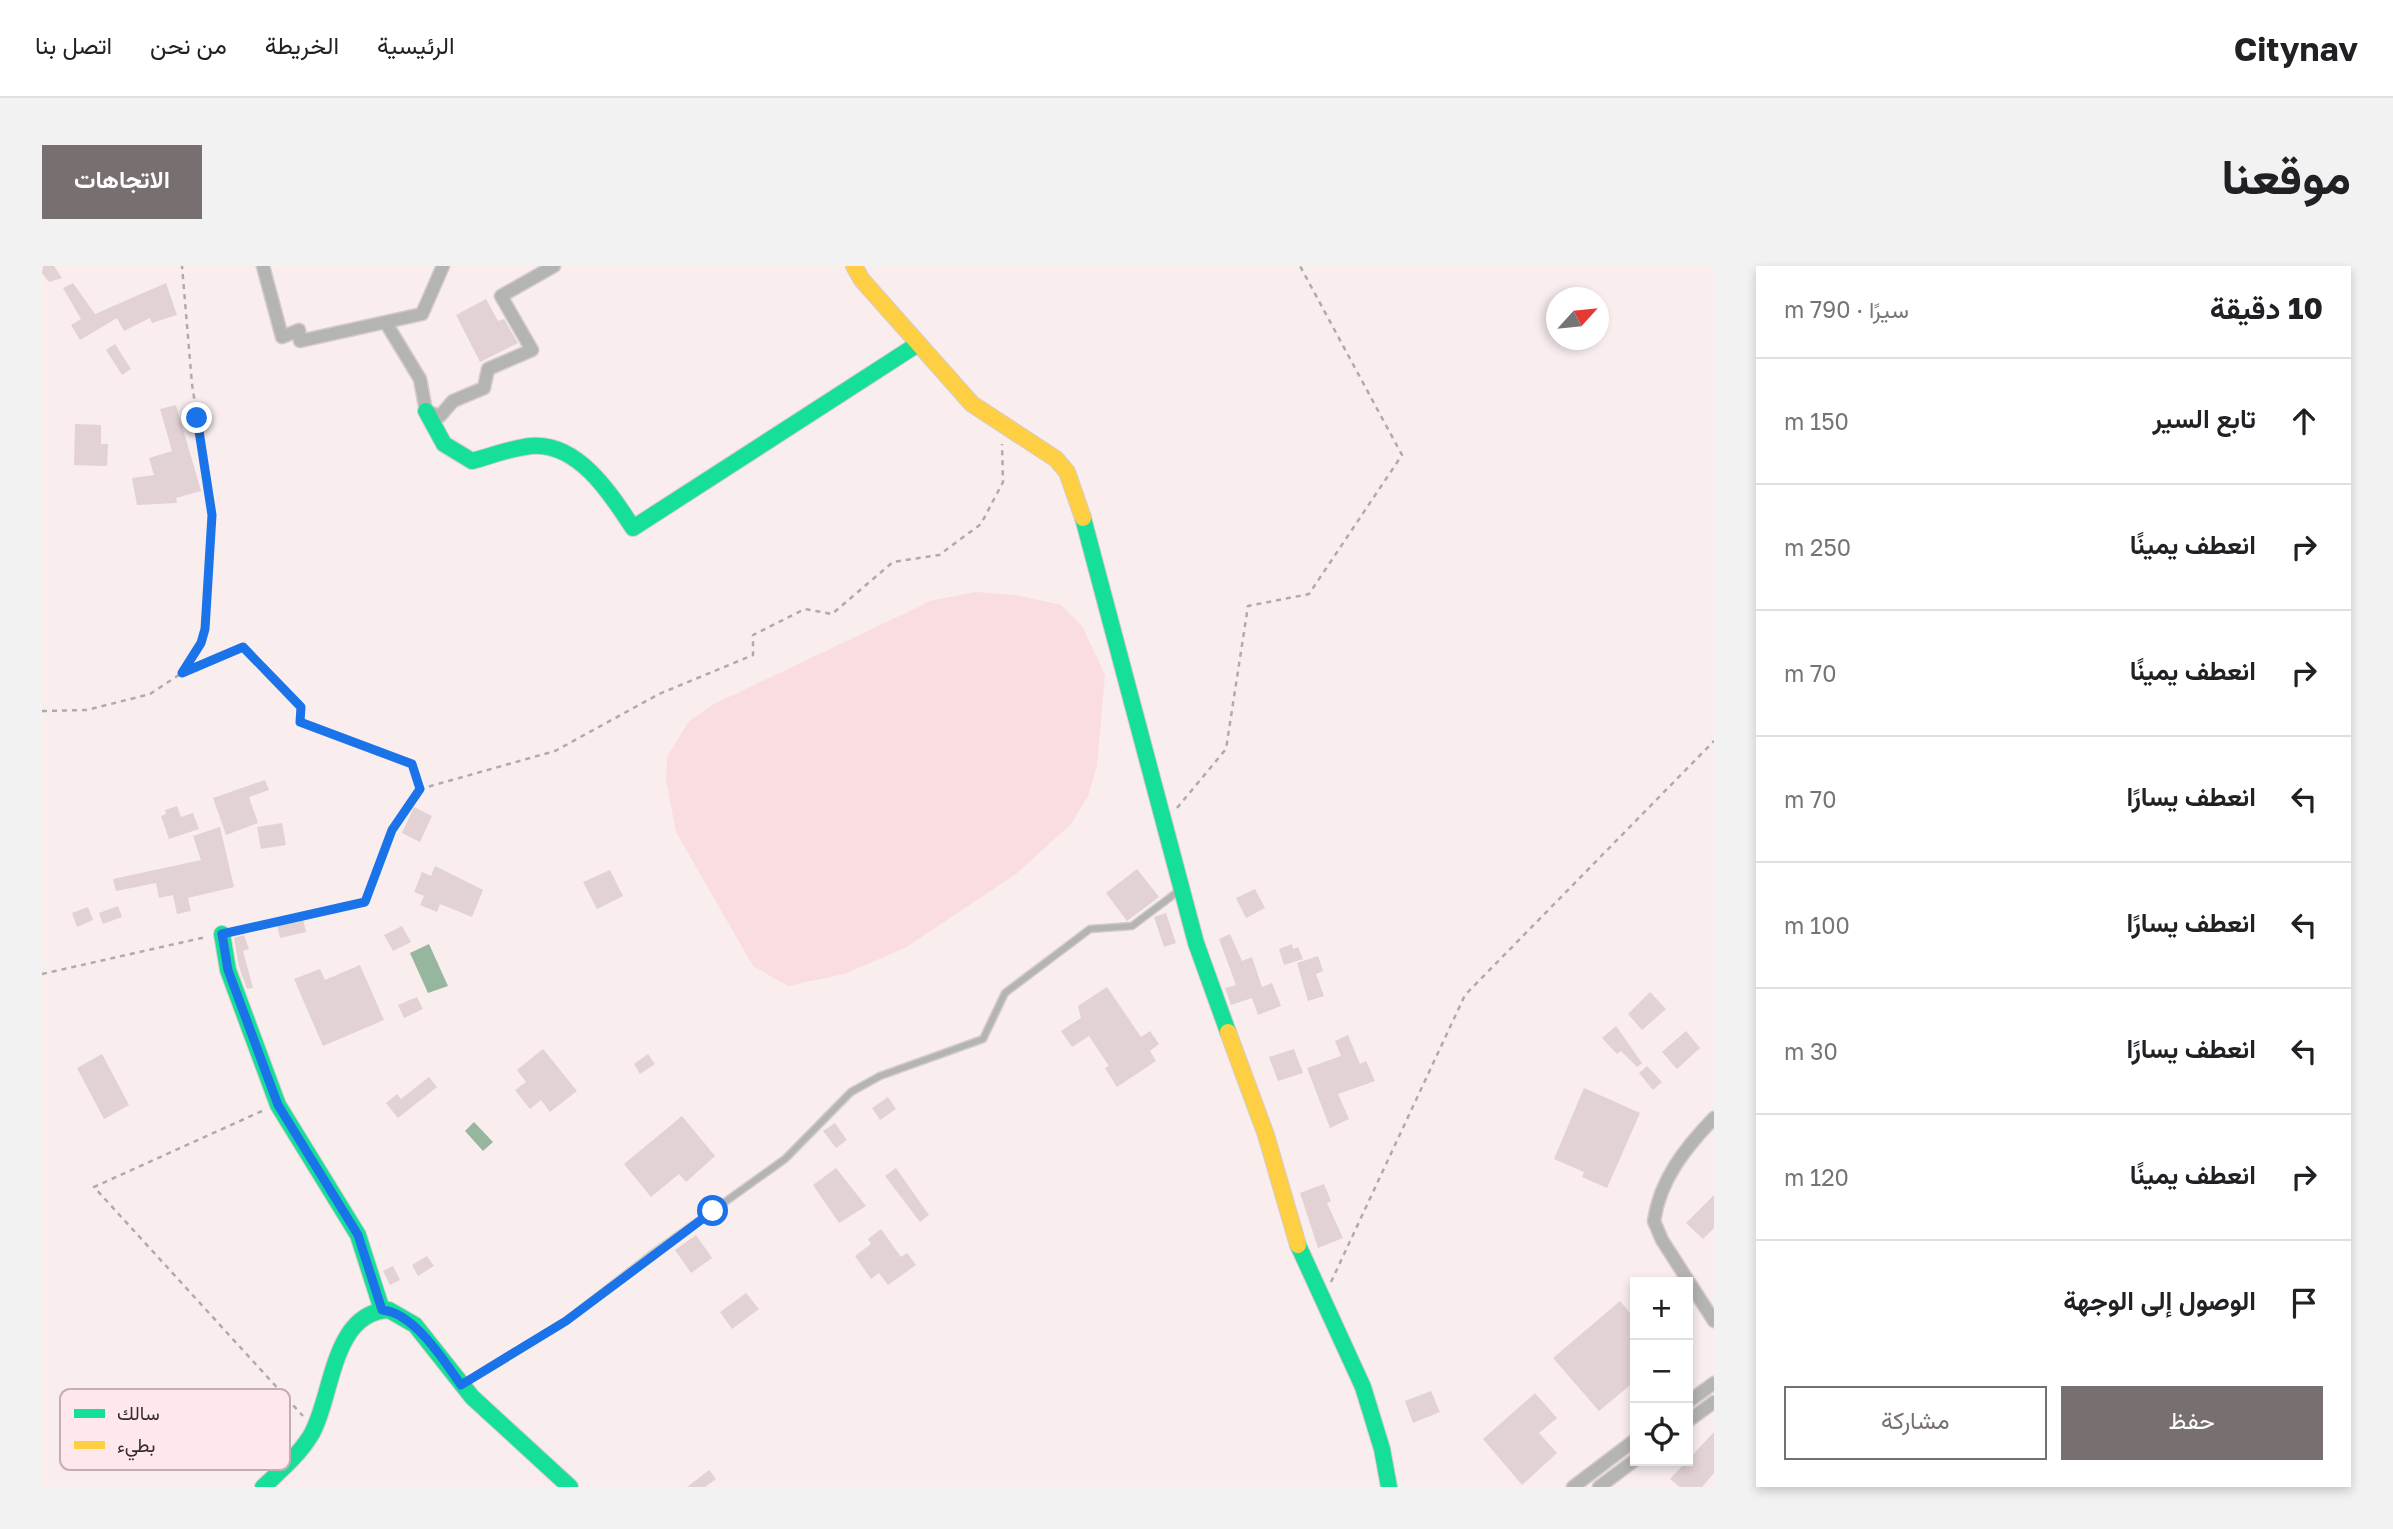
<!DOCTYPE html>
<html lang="ar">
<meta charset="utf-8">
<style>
:root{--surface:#fff;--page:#f2f2f2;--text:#202124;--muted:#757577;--line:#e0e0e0;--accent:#786f70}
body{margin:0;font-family:"Golos Text",Vazirmatn,sans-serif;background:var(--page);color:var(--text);direction:rtl}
.controls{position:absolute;right:21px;bottom:21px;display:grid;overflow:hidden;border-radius:0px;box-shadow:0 4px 10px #0003}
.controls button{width:63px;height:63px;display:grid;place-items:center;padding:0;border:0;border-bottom:2px solid var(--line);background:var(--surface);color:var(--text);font:35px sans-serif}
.compass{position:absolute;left:1504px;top:21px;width:63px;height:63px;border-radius:50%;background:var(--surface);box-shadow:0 4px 10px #0003;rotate:63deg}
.stop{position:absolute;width:21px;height:21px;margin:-16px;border:5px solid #1a73e8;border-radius:50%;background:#fff}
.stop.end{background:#1a73e8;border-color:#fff;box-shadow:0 2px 7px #0008}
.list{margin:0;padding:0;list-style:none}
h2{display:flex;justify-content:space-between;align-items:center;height:91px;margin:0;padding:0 28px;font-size:30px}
h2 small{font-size:23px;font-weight:400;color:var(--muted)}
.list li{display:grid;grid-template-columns:46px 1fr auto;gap:21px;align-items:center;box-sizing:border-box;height:126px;padding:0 28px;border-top:2px solid var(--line)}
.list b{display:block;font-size:26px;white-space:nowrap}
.list em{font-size:23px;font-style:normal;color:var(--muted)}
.actions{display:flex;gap:14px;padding:21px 28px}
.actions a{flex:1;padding:16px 0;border:2px solid var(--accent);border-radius:0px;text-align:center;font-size:24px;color:var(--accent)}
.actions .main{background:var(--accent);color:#fff}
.icon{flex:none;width:38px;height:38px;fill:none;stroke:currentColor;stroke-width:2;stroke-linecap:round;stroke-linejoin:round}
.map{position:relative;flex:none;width:1672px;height:1221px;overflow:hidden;direction:ltr;border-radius:0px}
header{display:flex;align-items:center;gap:42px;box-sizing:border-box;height:98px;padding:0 35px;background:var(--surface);border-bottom:2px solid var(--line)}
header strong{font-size:33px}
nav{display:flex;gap:38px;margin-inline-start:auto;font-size:24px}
.intro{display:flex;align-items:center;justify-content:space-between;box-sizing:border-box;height:168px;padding:0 42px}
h1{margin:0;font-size:49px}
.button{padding:18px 32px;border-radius:0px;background:var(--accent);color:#fff;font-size:24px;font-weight:700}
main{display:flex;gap:42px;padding:0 42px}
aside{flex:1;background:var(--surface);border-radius:0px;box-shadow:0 4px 10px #0003}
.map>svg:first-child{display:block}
.green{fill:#fadde1}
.water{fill:#96b69e}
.building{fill:#e3d2d4}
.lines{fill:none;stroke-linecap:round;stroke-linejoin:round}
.lane-casing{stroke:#d5cbcc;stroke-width:9}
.street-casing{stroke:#d5cbcc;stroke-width:15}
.fast-casing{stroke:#d5cbcc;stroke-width:18}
.slow-casing{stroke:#d5cbcc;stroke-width:18}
.path{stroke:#aeacab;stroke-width:2.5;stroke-dasharray:5 5;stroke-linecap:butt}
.lane{stroke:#b4b5b3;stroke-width:6}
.street{stroke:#b4b5b3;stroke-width:12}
.fast{stroke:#16e098;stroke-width:16}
.slow{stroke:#ffcf43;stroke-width:16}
.route{stroke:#1a73e8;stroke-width:9}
.key{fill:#fee8eb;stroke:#c1afb2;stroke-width:2}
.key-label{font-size:19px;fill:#332b2c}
</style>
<header>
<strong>Citynav</strong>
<nav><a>الرئيسية</a><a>الخريطة</a><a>من نحن</a><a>اتصل بنا</a></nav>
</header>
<div class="intro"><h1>موقعنا</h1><a class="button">الاتجاهات</a></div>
<main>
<aside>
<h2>10 دقيقة<small>سيرًا · 790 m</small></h2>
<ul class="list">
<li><svg class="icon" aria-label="ahead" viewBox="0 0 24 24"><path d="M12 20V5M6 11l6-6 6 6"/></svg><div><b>تابع السير</b></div><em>150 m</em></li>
<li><svg class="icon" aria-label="right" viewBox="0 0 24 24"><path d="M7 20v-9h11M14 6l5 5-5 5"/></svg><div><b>انعطف يمينًا</b></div><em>250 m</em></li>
<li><svg class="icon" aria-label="right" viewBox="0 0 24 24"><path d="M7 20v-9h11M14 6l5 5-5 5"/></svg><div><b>انعطف يمينًا</b></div><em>70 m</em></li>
<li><svg class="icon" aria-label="left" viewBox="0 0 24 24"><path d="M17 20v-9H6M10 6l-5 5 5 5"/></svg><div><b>انعطف يسارًا</b></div><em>70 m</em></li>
<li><svg class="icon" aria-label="left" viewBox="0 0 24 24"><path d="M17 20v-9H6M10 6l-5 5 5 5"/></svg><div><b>انعطف يسارًا</b></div><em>100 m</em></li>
<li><svg class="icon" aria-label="left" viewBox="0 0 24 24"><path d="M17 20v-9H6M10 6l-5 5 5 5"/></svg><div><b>انعطف يسارًا</b></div><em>30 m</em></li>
<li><svg class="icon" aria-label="right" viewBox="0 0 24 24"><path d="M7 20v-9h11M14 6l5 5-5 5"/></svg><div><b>انعطف يمينًا</b></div><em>120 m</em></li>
<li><svg class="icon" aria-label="arrive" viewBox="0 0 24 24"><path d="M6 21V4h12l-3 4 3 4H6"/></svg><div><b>الوصول إلى الوجهة</b></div></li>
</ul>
<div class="actions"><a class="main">حفظ</a><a>مشاركة</a></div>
</aside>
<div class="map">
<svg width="1672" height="1221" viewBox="0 0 1672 1221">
<rect width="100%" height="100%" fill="#f9edee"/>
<!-- green -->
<path class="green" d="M934 326 974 329 1019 339 1040 360 1063 409 1055 500 1046 530 1029 558 974 608 863 682 802 708 746 720 711 700 634 566 624 514 625 491 647 455 672 438 891 334Z"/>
<!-- water -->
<g class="water">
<path d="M387 678 406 720 386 727 368 687Z"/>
<path d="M432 856 451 876 441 885 423 865Z"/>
</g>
<!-- building -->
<g class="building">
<path d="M1 0H12L20 12 7 16 0 7Z"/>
<path d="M31 17 53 48 124 17 135 49 110 57 108 52 82 65 75 52 38 74 29 59 39 53 21 22Z"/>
<path d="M444 33 456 55 462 53 476 77 438 96 414 49Z"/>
<path d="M73 78 89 103 80 109 64 84Z"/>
<path d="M134 139 159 225 134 232 135 237 95 239 90 212 112 209 107 192 130 185 118 143Z"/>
<path d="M33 158 59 159V178H66L65 200 32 199Z"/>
<path d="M223 514 227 524 207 531 216 557 184 569 171 532Z"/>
<path d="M135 540 139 551 151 547 157 563 127 573 119 550 124 548 123 544Z"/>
<path d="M372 541 390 550 378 576 360 567Z"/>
<path d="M240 557 244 579 219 583 215 561Z"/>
<path d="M178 561 192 621 146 632 149 645 135 648 131 629 117 632 114 617 74 625 71 613 159 594 151 570Z"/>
<path d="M393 600 441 624 430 651 398 638 395 646 378 639 382 630 372 626 380 606 389 610Z"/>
<path d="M1095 603 1117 631 1085 655 1064 627Z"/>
<path d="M568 604 581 630 555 643 541 616Z"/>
<path d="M1213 623 1223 642 1204 652 1194 632Z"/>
<path d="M76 640 80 651 61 658 57 647Z"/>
<path d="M46 641 51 654 35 661 30 647Z"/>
<path d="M1124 647 1134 677 1122 681 1112 651Z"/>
<path d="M261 653 264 666 238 672 235 659Z"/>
<path d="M360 660 369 676 351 685 342 669Z"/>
<path d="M1188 668 1200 695 1210 691 1220 721 1230 717 1239 740 1216 749 1210 732 1189 739 1183 722 1194 719 1177 673Z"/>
<path d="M202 669 207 683 201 685 211 722 205 723 197 701 192 672Z"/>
<path d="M1250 678 1251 683 1256 681 1261 693 1242 699 1237 683Z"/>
<path d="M1276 690 1281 705 1274 708 1282 730 1266 735 1255 697Z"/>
<path d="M318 699 342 754 281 780 252 713 278 703 283 714Z"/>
<path d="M1065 721 1099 771 1108 765 1117 778 1108 785 1114 795 1075 821 1063 802 1067 800 1047 770 1030 781 1019 765 1039 752 1036 740Z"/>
<path d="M1608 726 1624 743 1600 764 1586 748Z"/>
<path d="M375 731 381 743 362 752 356 739Z"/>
<path d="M1574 760 1600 797 1595 801 1579 785 1575 788 1560 772Z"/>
<path d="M1644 765 1658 782 1635 803 1620 786Z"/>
<path d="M1306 769 1318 798 1324 795 1333 815 1296 828 1307 853 1288 862 1265 802 1299 790 1293 775Z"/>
<path d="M501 783 535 825 508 846 499 834 488 843 473 824 484 816 475 804Z"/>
<path d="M1252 783 1261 807 1236 815 1227 791Z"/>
<path d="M60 788 87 839 62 853 35 802Z"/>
<path d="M606 788 613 798 598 808 592 798Z"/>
<path d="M1605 800 1620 816 1611 824 1597 807Z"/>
<path d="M387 811 395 821 356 852 344 837 355 828 359 833Z"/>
<path d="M1542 822 1598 847 1565 922 1540 911 1542 906 1512 893Z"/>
<path d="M846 831 854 843 838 854 830 842Z"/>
<path d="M640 850 673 890 644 916 637 908 609 931 582 898Z"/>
<path d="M793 857 805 874 794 882 781 865Z"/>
<path d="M794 902 824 940 797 957 771 919Z"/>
<path d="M854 902 887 949 878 956 843 910Z"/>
<path d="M1282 918 1289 935 1285 937 1301 972 1276 982 1258 927Z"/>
<path d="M1672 929V962L1661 973 1644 957Z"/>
<path d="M839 963 859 991 865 987 874 999 846 1019 837 1007 829 1013 813 990 829 978 826 973Z"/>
<path d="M654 969 670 992 649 1007 633 984Z"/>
<path d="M385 990 392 1000 376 1010 370 999Z"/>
<path d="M351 1000 358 1014 348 1019 341 1005Z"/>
<path d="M704 1027 717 1043 690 1063 678 1046Z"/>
<path d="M1578 1035 1593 1053V1115L1557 1145 1511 1092Z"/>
<path d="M1389 1125 1398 1146 1371 1157 1363 1135Z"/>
<path d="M1493 1127 1515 1152 1497 1167 1515 1187 1480 1219 1441 1173Z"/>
<path d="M1672 1166V1207L1660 1221H1638L1628 1213Z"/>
<path d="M667 1204 674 1213 663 1221H645Z"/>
</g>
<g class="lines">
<defs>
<path id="lane" d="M421 1118 524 1055 609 989 743 893 809 826 838 810 941 773 963 727 1048 663 1090 660 1138 624"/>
<g id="street">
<path d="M221 0 240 71 257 64 258 75 380 48 401 0"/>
<path d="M344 57 378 113 384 145 398 150 411 135 442 122 446 103 490 84 459 30 512 0"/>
<path d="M1672 852C1644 881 1618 913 1612 955L1620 974 1672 1055"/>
<path d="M1646 1136 1672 1117"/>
<path d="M1646 1155 1672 1136"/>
<path d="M1531 1221 1593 1174"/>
<path d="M1557 1221 1593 1194"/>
</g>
<g id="fast">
<path d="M384 145 402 178 430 195C449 190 469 182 489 180 536 176 569 228 591 262L876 78"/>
<path d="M1041 252 1154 677 1186 766"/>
<path d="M180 668 186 704 236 839 316 969 340 1044"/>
<path d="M1256 979 1321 1121 1340 1183 1347 1221"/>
<path d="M221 1221C238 1205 257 1189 269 1169 291 1132 289 1046 347 1044L373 1059 430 1131 528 1221"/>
</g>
<g id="slow">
<path d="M812 0 820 14 930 138 1014 193 1025 206 1041 252"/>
<path d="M1186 766 1224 869 1256 979"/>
</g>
</defs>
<!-- lane casing -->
<use href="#lane" class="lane-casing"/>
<!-- street casing -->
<use href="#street" class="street-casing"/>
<!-- fast casing -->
<use href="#fast" class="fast-casing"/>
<!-- slow casing -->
<use href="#slow" class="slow-casing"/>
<!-- path -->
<g class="path">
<path d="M140 407 201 381 259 441 258 456 370 498 378 523 513 485 617 428 711 389V369L763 343 790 348 851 296 897 289 939 258 961 216 960 178"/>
<path d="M0 445 45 444 108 428 140 407 159 377 170 249 150 118 140 0"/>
<path d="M1135 542 1184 483 1206 340 1267 328 1360 189 1258 0"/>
<path d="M195 664 323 636 350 564 378 523"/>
<path d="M0 708 164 671"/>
<path d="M220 845 52 921 261 1150"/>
<path d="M1289 1016 1423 729 1672 475"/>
</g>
<!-- lane -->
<use href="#lane" class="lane"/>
<!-- street -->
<use href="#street" class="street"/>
<!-- fast -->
<use href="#fast" class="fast"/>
<!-- slow -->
<use href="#slow" class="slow"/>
</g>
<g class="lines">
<!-- route -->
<path class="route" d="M155 152 170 249 163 363 159 377 140 407 201 381 259 441 258 456 370 498 378 523 350 564 323 636 180 668 186 704 236 839 316 969 340 1044C371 1046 402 1094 419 1119L524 1055 671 945"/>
</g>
<!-- legend -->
<rect x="18" y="1123" width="230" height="81" rx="10" class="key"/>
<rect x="32" y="1143" width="31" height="9" fill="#16e098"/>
<rect x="32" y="1175" width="31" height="8" fill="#ffcf43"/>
<g class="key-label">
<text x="75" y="1154">سالك</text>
<text x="75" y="1186">بطيء</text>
</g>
</svg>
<div class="controls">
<button>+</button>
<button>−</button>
<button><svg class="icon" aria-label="locate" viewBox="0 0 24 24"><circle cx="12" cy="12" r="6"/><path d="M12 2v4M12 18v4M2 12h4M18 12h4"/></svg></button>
</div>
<svg class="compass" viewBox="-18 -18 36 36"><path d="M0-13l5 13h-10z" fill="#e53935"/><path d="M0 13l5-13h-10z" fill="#757577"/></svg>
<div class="stop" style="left:671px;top:945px"></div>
<div class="stop end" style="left:155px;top:152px"></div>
</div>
</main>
